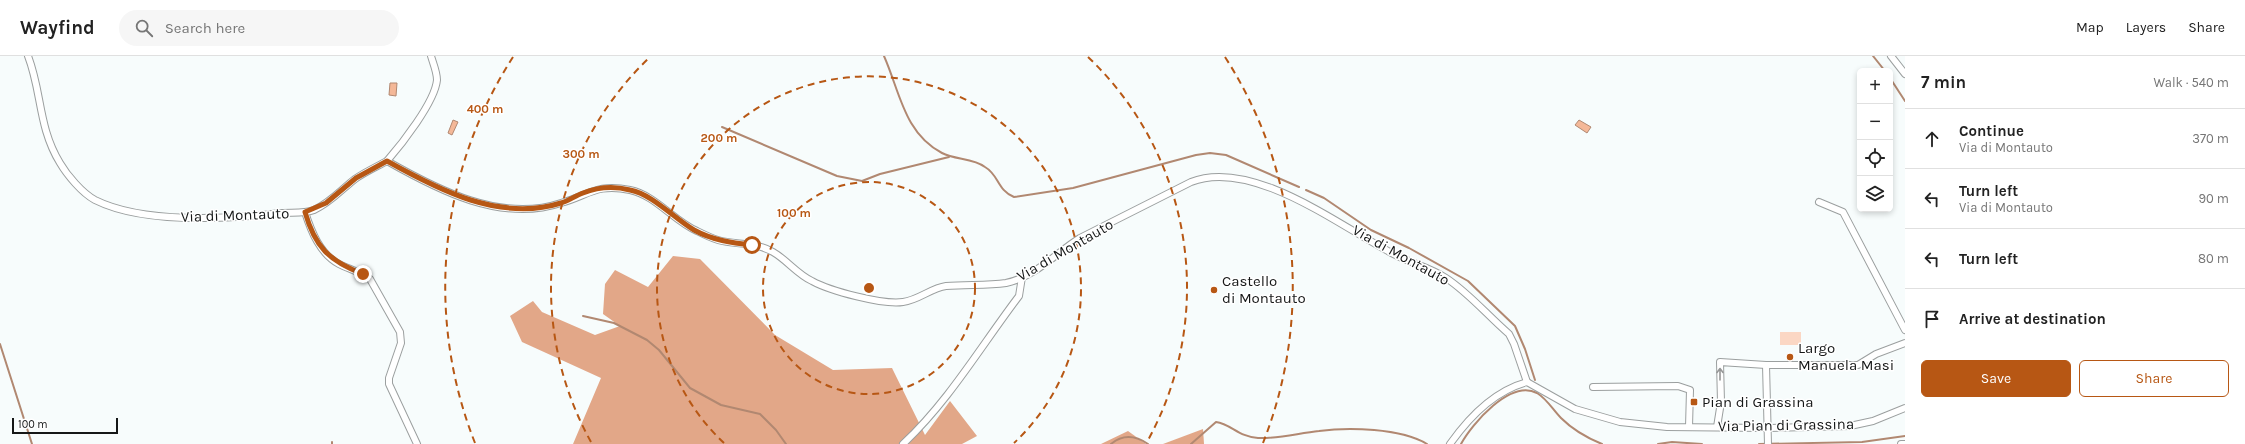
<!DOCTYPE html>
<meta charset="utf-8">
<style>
:root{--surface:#fff;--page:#f6f6f6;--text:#222;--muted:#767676;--line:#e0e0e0;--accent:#b75714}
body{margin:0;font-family:Karla,sans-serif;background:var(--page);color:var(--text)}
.controls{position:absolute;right:12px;top:12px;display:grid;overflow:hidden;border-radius:6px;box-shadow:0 2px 6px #0003}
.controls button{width:36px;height:36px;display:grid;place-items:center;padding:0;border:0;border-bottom:1px solid var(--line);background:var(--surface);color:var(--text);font:20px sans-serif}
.scale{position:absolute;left:12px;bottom:10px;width:106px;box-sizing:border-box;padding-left:4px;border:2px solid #151717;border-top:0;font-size:11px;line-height:14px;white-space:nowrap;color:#151717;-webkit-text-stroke:3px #fff;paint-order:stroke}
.stop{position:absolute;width:12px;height:12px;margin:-9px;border:3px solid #b75714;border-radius:50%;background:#fff}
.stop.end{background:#b75714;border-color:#fff;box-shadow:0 1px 4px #0008}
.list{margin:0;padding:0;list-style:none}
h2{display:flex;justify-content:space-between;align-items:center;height:52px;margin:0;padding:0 16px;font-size:17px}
h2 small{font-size:13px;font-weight:400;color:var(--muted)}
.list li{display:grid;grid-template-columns:26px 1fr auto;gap:12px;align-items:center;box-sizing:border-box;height:60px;padding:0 16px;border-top:1px solid var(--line)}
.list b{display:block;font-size:15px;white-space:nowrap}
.list p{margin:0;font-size:13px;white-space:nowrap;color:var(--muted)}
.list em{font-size:13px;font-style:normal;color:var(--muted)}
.actions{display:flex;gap:8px;padding:12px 16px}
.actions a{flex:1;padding:9px 0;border:1px solid var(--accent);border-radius:6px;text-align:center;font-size:14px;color:var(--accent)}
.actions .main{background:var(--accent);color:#fff}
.icon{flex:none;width:22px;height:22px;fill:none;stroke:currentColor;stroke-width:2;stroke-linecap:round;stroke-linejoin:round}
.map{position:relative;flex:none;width:1905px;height:388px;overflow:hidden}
header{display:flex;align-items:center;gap:24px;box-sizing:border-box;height:56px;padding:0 20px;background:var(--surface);border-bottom:1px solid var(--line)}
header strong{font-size:19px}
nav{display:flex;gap:22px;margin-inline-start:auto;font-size:14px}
.search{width:280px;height:36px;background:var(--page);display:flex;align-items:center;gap:10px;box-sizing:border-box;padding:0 14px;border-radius:22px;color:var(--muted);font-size:15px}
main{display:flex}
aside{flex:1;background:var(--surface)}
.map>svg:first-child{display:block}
.green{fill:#fbd7c4}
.forest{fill:#e2a788}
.water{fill:#f4b898;stroke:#b18871}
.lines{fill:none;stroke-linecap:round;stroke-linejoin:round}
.stream{stroke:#b18871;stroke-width:2}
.minor-casing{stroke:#9b9f9f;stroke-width:8}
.minor{stroke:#fff;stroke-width:6}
.oneway{stroke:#969797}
.route{stroke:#b75714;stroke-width:5}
.ring{fill:none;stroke:#b75714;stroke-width:2;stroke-dasharray:7 5}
.poi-dot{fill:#b75714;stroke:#fff;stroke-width:1.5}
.labels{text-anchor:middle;stroke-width:3;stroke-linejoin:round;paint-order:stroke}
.street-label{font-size:15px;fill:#151717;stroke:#fff}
.poi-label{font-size:15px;fill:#151717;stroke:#fff;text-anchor:start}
.centre{fill:#b75714;stroke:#fff;stroke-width:2}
.ring-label{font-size:12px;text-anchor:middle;font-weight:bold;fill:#b75714;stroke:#fff;stroke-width:3;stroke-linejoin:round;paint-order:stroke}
</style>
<header>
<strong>Wayfind</strong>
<div class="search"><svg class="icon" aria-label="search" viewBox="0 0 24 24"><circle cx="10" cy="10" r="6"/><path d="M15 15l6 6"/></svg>Search here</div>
<nav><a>Map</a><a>Layers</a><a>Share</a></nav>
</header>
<main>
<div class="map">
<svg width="1905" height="388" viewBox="0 0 1905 388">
<rect width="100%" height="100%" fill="#f7fcfc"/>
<!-- green -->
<rect class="green" x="1780" y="276" width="21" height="13"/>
<!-- forest -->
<g class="forest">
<path d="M673 200 700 203 775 279 833 314 892 312 925 379 950 345 977 380 962 388H573L601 322 522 286 510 260 533 245 542 256 595 279 620 270 603 258 605 228 615 214 648 231Z"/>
<path d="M1203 373 1204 388H1163Z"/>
<path d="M1128 375 1146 388H1101Z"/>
</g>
<!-- water -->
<g class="water">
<path d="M390 27H397L396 40 389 39Z"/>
<path d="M453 64 458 66 452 79 448 77Z"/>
<path d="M1579 64 1591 71 1587 77 1575 69Z"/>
</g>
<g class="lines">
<!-- stream -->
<g class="stream">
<path d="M884 0C900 36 904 77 942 97 955 104 973 102 985 111 999 119 997 134 1014 141L1073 132 1196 99 1210 97 1226 99 1299 131"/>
<path d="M1873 0 1885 15"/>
<path d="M1890 22 1905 45"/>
<path d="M722 71 837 120 862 125 880 118 949 101"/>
<path d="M1306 134 1324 142 1371 174 1409 192 1468 225 1515 270 1525 293 1535 324"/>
<path d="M583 260 614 267 647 284 659 294 690 332 721 349 760 358 776 374 786 388"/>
<path d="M0 288 32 388"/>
<path d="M332 388V386"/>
<path d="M1111 388C1123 378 1135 379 1148 388"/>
<path d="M1191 388 1216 366C1231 368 1239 381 1258 382 1278 383 1299 377 1319 375 1348 371 1401 372 1427 388"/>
<path d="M1461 388C1472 368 1510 323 1537 337 1547 343 1553 354 1561 362 1573 374 1585 381 1602 388"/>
<path d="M1658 388 1672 386 1702 388"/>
<path d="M1759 388 1862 386 1905 380"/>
</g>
<defs>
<g id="minor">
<path d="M28 0C42 36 38 71 60 107 67 119 82 137 95 144 143 168 228 163 281 157 291 156 304 158 314 154 330 147 342 133 355 123 365 116 376 111 387 105 438 134 501 167 561 147 589 139 597 127 630 134 655 139 674 165 697 175 703 178 711 182 718 184 736 189 756 186 773 196 787 204 797 218 812 225 830 235 883 249 903 246 919 244 931 232 946 230 966 228 986 230 1006 227 1035 221 1056 197 1080 182L1191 126C1251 102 1337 168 1388 195 1406 206 1428 210 1446 222 1469 237 1488 260 1509 278L1514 288 1527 326"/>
<path d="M1891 0 1905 18"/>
<path d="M387 105C401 89 435 46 437 24 437 16 433 7 431 0"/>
<path d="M1819 146 1843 156 1905 274"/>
<path d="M305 156C311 175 320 198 339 208 349 213 360 216 370 223L400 276 401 287 389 322V328L417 388"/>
<path d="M1766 309 1768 388"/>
<path d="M1527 326 1575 353 1620 366 1667 371 1768 372 1850 370 1873 365 1905 352"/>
<path d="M1593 331 1678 330 1690 334 1689 371"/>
<path d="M1717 371 1721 346 1720 306 1766 309H1858L1876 298 1905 287"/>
<path d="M903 388C949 345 981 290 1019 240L1022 221"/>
<path d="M1450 388C1469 361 1494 335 1527 326"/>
<path d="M1901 388H1905"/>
</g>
</defs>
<!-- minor casing -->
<use href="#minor" class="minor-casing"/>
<!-- minor -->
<use href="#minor" class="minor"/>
</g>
<!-- one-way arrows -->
<defs><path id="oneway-shaft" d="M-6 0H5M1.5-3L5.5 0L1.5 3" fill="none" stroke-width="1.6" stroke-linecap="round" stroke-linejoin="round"/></defs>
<use class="oneway" href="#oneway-shaft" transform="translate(1720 318) rotate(-90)"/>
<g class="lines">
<!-- route -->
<path class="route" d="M363 218C329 205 315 191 305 156L326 147 356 122 387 105C439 134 500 166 561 147 568 145 575 140 583 137 598 131 614 130 630 134 652 138 675 163 694 174 712 184 732 187 752 189"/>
</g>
<!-- distance rings -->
<g class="ring">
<circle cx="869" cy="232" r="106"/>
<path d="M724 387A212 212 0 1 1 1014 387"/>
<path d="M591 386A318 318 0 0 1 650 1M1088 1A318 318 0 0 1 1147 386"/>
<path d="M475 387A424 424 0 0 1 513 1M1225 1A424 424 0 0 1 1263 387"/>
</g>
<!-- markers -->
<g class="poi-dot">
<circle cx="1214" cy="234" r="4"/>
<circle cx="1790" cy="301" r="4"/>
<rect x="1690" y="342" width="8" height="8" rx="2"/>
</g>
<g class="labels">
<!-- street labels -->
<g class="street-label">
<text transform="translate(235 159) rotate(-2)" y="5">Via di Montauto</text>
<text transform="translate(1065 194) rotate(-30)" y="5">Via di Montauto</text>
<text transform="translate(1401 199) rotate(29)" y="5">Via di Montauto</text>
<text transform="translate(1786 369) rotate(-1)" y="5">Via Pian di Grassina</text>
</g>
<!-- poi labels -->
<g class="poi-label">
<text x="1222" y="230">Castello<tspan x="1222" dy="17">di Montauto</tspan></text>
<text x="1798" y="297">Largo<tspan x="1798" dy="17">Manuela Masi</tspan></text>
<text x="1702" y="351">Pian di Grassina</text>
</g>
</g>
<circle cx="869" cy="232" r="6" class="centre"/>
<g class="ring-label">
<text x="485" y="57">400 m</text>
<text x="719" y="86">200 m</text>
<text x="581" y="102">300 m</text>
<text x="794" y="161">100 m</text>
</g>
</svg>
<div class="controls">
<button>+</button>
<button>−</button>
<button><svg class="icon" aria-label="locate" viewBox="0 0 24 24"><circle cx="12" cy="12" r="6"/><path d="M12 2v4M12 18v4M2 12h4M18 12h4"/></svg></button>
<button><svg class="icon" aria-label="layers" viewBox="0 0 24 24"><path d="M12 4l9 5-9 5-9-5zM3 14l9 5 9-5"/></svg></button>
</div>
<div class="scale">100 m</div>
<div class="stop" style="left:752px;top:189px"></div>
<div class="stop end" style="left:363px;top:218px"></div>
</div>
<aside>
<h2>7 min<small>Walk · 540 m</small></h2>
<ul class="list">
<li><svg class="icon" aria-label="ahead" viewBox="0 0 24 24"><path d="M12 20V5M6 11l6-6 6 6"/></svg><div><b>Continue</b><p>Via di Montauto</p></div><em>370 m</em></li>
<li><svg class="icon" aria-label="left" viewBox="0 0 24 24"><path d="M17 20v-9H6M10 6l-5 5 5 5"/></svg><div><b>Turn left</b><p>Via di Montauto</p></div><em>90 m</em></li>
<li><svg class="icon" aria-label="left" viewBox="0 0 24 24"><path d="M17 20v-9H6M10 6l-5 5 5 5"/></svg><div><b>Turn left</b></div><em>80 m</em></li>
<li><svg class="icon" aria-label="arrive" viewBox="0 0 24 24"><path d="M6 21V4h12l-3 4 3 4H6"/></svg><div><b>Arrive at destination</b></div></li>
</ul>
<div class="actions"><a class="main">Save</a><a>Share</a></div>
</aside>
</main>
